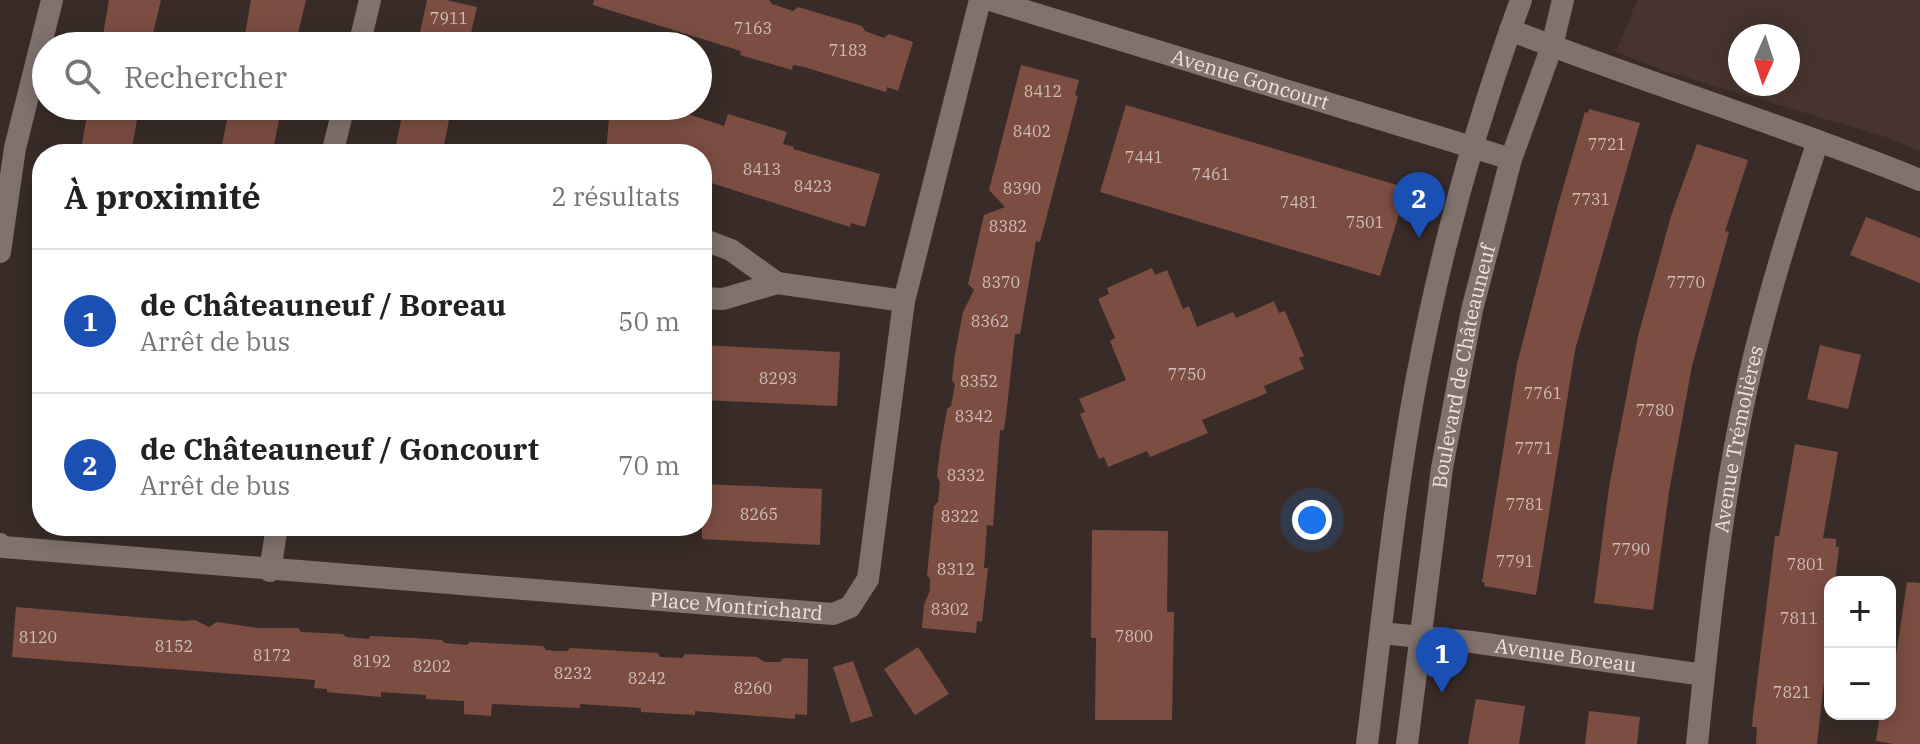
<!DOCTYPE html>
<html lang="fr">
<meta charset="utf-8">
<style>
:root{--surface:#fff;--page:#f6f6f6;--text:#222;--muted:#767676;--line:#e0e0e0;--accent:#d93025}
body{margin:0;font-family:"IBM Plex Serif",serif;background:var(--page);color:var(--text)}
.controls{position:absolute;right:24px;bottom:24px;display:grid;overflow:hidden;border-radius:16px;box-shadow:0 4px 20px #0003}
.controls button{width:72px;height:72px;display:grid;place-items:center;padding:0;border:0;border-bottom:2px solid var(--line);background:var(--surface);color:var(--text);font:40px sans-serif}
.compass{position:absolute;left:1728px;top:24px;width:72px;height:72px;border-radius:50%;background:var(--surface);box-shadow:0 4px 20px #0003;rotate:183deg}
.you{position:absolute;left:1312px;top:520px;width:28px;height:28px;margin:-20px;border:6px solid #fff;border-radius:50%;background:#1a73e8;box-shadow:0 0 0 12px #1a73e833}
.badge{display:grid;place-items:center;width:52px;height:52px;border-radius:50%;background:var(--accent);color:#fff;font-size:26px;font-weight:700}
.pin{position:absolute;translate:-50% -66px;filter:drop-shadow(0 2px 4px #0008)}
.pin::after{content:'';position:absolute;top:42px;width:28px;height:24px;background:inherit;clip-path:polygon(0 0,100% 0,50% 100%)}
.list{margin:0;padding:0;list-style:none}
h2{display:flex;justify-content:space-between;align-items:center;height:104px;margin:0;padding:0 32px;font-size:34px}
h2 small{font-size:26px;font-weight:400;color:var(--muted)}
.list li{display:grid;grid-template-columns:52px 1fr auto;gap:24px;align-items:center;box-sizing:border-box;height:144px;padding:0 32px;border-top:2px solid var(--line)}
.list b{display:block;font-size:30px;white-space:nowrap}
.list p{margin:0;font-size:26px;white-space:nowrap;color:var(--muted)}
.list em{font-size:26px;font-style:normal;color:var(--muted)}
.icon{flex:none;width:44px;height:44px;fill:none;stroke:currentColor;stroke-width:2;stroke-linecap:round;stroke-linejoin:round}
.map{position:relative;flex:none;width:1920px;height:744px;overflow:hidden}
.search{position:absolute;background:var(--surface);box-shadow:0 4px 20px #0003;left:32px;top:32px;width:680px;height:88px;display:flex;align-items:center;gap:20px;box-sizing:border-box;padding:0 28px;border-radius:44px;color:var(--muted);font-size:30px}
.panel{position:absolute;background:var(--surface);box-shadow:0 4px 20px #0003;left:32px;top:144px;width:680px;height:392px;border-radius:32px}
.map>svg:first-child{display:block}
.built{fill:#47342f;fill-rule:evenodd}
.building{fill:#7c4e42}
.lines{fill:none;stroke-linecap:round;stroke-linejoin:round}
.minor{stroke:#81726e;stroke-width:22}
.tertiary{stroke:#81726e;stroke-width:22}
.labels{text-anchor:middle;stroke-width:6;stroke-linejoin:round;paint-order:stroke}
.number-label{font-size:16px;fill:#d0beb9}
.street-label{font-size:20px;fill:#ece3e1;stroke:#2e221f}
</style>
<div class="map">
<svg width="1920" height="744" viewBox="0 0 1920 744">
<rect width="100%" height="100%" fill="#392c28"/>
<!-- built -->
<path class="built" d="M1637 0H1920V151L1889 138 1665 71 1616 52ZM1740 36H1788V84H1740Z"/>
<!-- building -->
<g class="building">
<path d="M109 0H161L150 46H101Z"/>
<path d="M251 0H306L295 46H243Z"/>
<path d="M427 0H446L477 7 468 46H417Z"/>
<path d="M594 0H769L772 4 793 11 798 7 862 26 865 31 884 38 889 34 913 42 898 91 887 87 886 92 804 67 793 65 792 70 740 55 741 51 593 5Z"/>
<path d="M1021 65 1079 80 1075 95 1078 96 1040 242 1036 241 1020 334H1015L1006 416 1004 430H1000L993 526 987 525 984 568H988L982 622 977 621 976 633 922 628 924 605 930 590V579L927 575 934 506 938 502 940 482 937 476 940 450 947 409 951 406 955 385 952 380 955 354 963 312 974 290 968 284 984 215 1005 207 989 190Z"/>
<path d="M1126 105 1407 188 1380 276 1100 192Z"/>
<path d="M230 106H282L272 154H220Z"/>
<path d="M404 106H452L442 154H394Z"/>
<path d="M610 106 685 109V113L724 126 728 114 787 132 783 144 794 147 793 149 880 174 865 227 851 223 850 227 702 180V154H606Z"/>
<path d="M1589 109 1640 123 1575 350 1536 595 1484 586 1485 583 1482 582 1517 364 1558 205 1585 112 1588 113Z"/>
<path d="M88 111 137 120 131 154H80Z"/>
<path d="M1697 144 1748 160 1725 231 1729 232 1692 366 1669 492 1653 610 1594 603 1609 487 1638 336 1671 216Z"/>
<path d="M1866 217 1920 238V283L1850 255Z"/>
<path d="M1152 268 1155 275 1167 270 1183 309 1189 306 1197 327 1233 312 1236 318 1274 301 1279 313 1285 311 1304 356 1299 358 1304 369 1264 386 1267 393 1202 420 1208 433 1150 457 1147 451 1108 467 1104 457 1099 459 1080 414 1085 412 1079 399 1126 380 1110 341 1115 338 1098 299 1109 294 1107 288Z"/>
<path d="M702 345 840 352 837 406 702 400Z"/>
<path d="M1820 345 1861 355 1848 409 1807 399Z"/>
<path d="M1795 444 1838 452 1823 538 1836 539V547H1839L1835 582H1830V629L1817 744H1756L1757 727H1752L1753 715 1775 536H1779Z"/>
<path d="M702 484 822 489 820 545 702 539Z"/>
<path d="M1092 530 1168 531 1167 612H1174L1172 720H1095L1096 638H1091Z"/>
<path d="M1907 582 1920 583V744H1894L1876 741 1880 714H1890V695Z"/>
<path d="M16 607 183 621 195 620 209 627 217 622 257 628H298L301 632 343 634 346 637 368 639 371 636 414 638 442 640 445 643 467 645 470 642 543 646 546 650 556 651H567L570 648 658 653 660 657 682 658 685 654 757 657 765 662H780L784 658 808 659 807 715 795 714V719L695 711V715L641 712V708L580 704V708L492 704 491 716 464 714V701L426 699V695L381 692V697L327 692V689L314 688 315 680 12 657Z"/>
<path d="M918 647 949 694 915 715 884 669Z"/>
<path d="M853 661 873 716 851 723 833 667Z"/>
<path d="M1476 699 1525 706 1519 744H1468Z"/>
<path d="M1589 711 1640 717 1637 744H1585Z"/>
</g>
<g class="lines">
<!-- minor -->
<g class="minor">
<path id="s1" d="M990 0 1511 159"/>
<path d="M1510 30C1646 83 1785 125 1920 180"/>
<path d="M359 46 370 0"/>
<path d="M332 154 344 106"/>
<path d="M702 239 731 250 777 283"/>
<path d="M0 252 15 148 52 0"/>
<path d="M702 298 723 299 777 283 904 301"/>
<path id="s2" d="M0 544 3 547 833 614 850 607 868 579 904 301 980 0"/>
<path d="M270 571 277 526"/>
<path id="s3" d="M1381 633 1472 642 1704 675"/>
<path id="s4" d="M1697 744C1709 625 1721 504 1747 387 1765 304 1791 222 1818 141"/>
</g>
<!-- tertiary -->
<g class="tertiary">
<path d="M1367 744C1382 623 1394 501 1416 382 1440 253 1476 123 1521 0"/>
<path id="s5" d="M1407 744 1442 468 1472 310 1511 159 1552 46 1563 0"/>
</g>
</g>
<g class="labels">
<!-- number labels -->
<g class="number-label">
<text x="449" y="24">7911</text>
<text x="753" y="34">7163</text>
<text x="848" y="56">7183</text>
<text x="1043" y="97">8412</text>
<text x="1032" y="137">8402</text>
<text x="1607" y="150">7721</text>
<text x="1144" y="163">7441</text>
<text x="762" y="175">8413</text>
<text x="1211" y="180">7461</text>
<text x="813" y="192">8423</text>
<text x="1022" y="194">8390</text>
<text x="1591" y="205">7731</text>
<text x="1299" y="208">7481</text>
<text x="1365" y="228">7501</text>
<text x="1008" y="232">8382</text>
<text x="1001" y="288">8370</text>
<text x="1686" y="288">7770</text>
<text x="990" y="327">8362</text>
<text x="1187" y="380">7750</text>
<text x="778" y="384">8293</text>
<text x="979" y="387">8352</text>
<text x="1543" y="399">7761</text>
<text x="1655" y="416">7780</text>
<text x="974" y="422">8342</text>
<text x="1534" y="454">7771</text>
<text x="966" y="481">8332</text>
<text x="1525" y="510">7781</text>
<text x="759" y="520">8265</text>
<text x="960" y="522">8322</text>
<text x="1631" y="555">7790</text>
<text x="1515" y="567">7791</text>
<text x="1806" y="570">7801</text>
<text x="956" y="575">8312</text>
<text x="950" y="615">8302</text>
<text x="1799" y="624">7811</text>
<text x="1134" y="642">7800</text>
<text x="38" y="643">8120</text>
<text x="174" y="652">8152</text>
<text x="272" y="661">8172</text>
<text x="372" y="667">8192</text>
<text x="432" y="672">8202</text>
<text x="573" y="679">8232</text>
<text x="647" y="684">8242</text>
<text x="753" y="694">8260</text>
<text x="1792" y="698">7821</text>
</g>
<!-- street labels -->
<g class="street-label">
<text dy="7" stroke="none"><textPath href="#s1" startOffset="272">Avenue Goncourt</textPath></text>
<text dy="7" stroke="none"><textPath href="#s5" startOffset="382">Boulevard de Châteauneuf</textPath></text>
<text dy="7" stroke="none"><textPath href="#s4" startOffset="308">Avenue Trémolières</textPath></text>
<text dy="7" stroke="none"><textPath href="#s2" startOffset="740">Place Montrichard</textPath></text>
<text dy="7" stroke="none"><textPath href="#s3" startOffset="186">Avenue Boreau</textPath></text>
</g>
</g>
</svg>
<div class="controls">
<button>+</button>
<button>−</button>
</div>
<svg class="compass" viewBox="-18 -18 36 36"><path d="M0-13l5 13h-10z" fill="#e53935"/><path d="M0 13l5-13h-10z" fill="#767676"/></svg>
<div class="you"></div>
<div class="pin badge" style="left:1442px;top:693px;background:#1a4fb4">1</div>
<div class="pin badge" style="left:1419px;top:238px;background:#1a4fb4">2</div>
<div class="search"><svg class="icon" aria-label="search" viewBox="0 0 24 24"><circle cx="10" cy="10" r="6"/><path d="M15 15l6 6"/></svg>Rechercher</div>
<section class="panel">
<h2>À proximité<small>2 résultats</small></h2>
<ul class="list">
<li><span class="badge" style="background:#1a4fb4">1</span><div><b>de Châteauneuf / Boreau</b><p>Arrêt de bus</p></div><em>50 m</em></li>
<li><span class="badge" style="background:#1a4fb4">2</span><div><b>de Châteauneuf / Goncourt</b><p>Arrêt de bus</p></div><em>70 m</em></li>
</ul>
</section>
</div>
